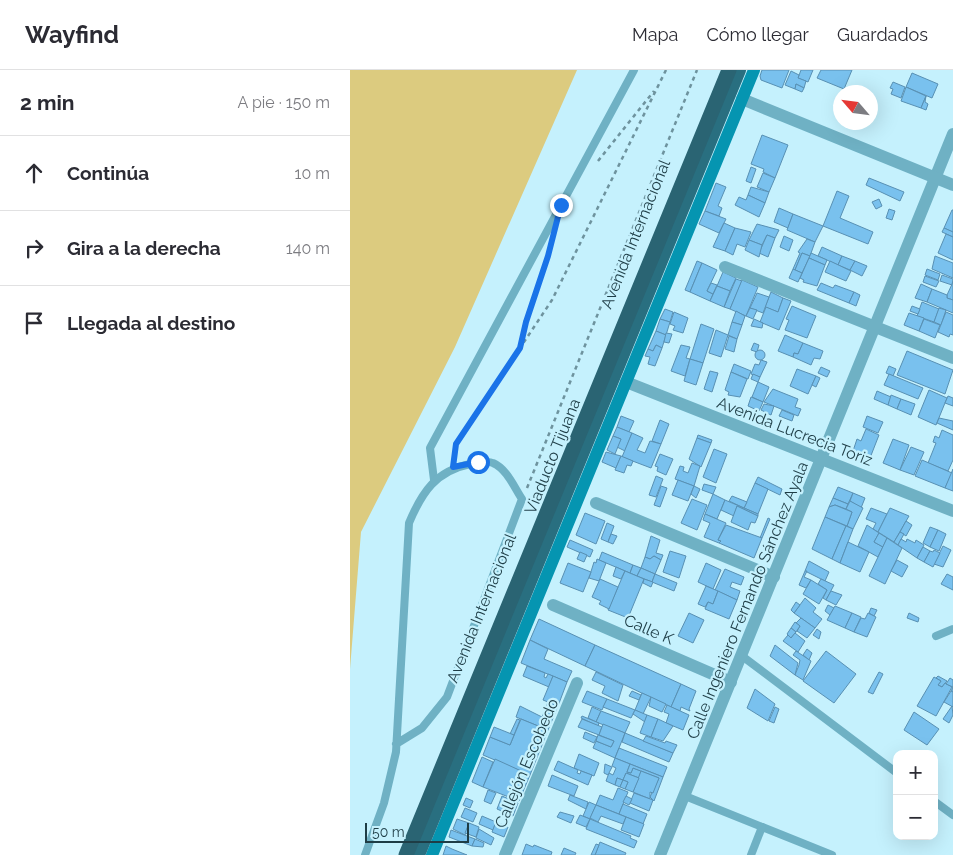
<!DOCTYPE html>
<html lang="es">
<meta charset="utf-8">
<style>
:root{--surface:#fff;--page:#f2f2f3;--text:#2b2b33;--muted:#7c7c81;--line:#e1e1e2}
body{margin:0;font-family:Raleway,sans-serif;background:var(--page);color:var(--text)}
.controls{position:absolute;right:15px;bottom:15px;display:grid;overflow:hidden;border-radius:10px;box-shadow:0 5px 20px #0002}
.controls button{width:45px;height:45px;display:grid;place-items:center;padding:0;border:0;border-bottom:1px solid var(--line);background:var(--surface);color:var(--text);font:25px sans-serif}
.compass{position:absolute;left:483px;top:15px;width:45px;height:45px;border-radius:50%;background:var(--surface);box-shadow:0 5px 20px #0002;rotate:298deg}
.scale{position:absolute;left:15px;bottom:12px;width:104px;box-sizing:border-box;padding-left:5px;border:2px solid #1e3d46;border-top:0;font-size:14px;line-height:18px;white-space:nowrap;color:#1e3d46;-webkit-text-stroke:4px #c5f1fd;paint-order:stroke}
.stop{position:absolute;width:15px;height:15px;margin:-11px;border:4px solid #1a73e8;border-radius:50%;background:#fff}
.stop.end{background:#1a73e8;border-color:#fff;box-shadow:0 1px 5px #0008}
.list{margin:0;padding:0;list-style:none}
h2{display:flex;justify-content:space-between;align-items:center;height:65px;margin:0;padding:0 20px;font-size:21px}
h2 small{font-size:16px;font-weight:400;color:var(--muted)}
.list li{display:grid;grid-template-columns:32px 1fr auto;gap:15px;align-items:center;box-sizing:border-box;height:75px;padding:0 20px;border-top:1px solid var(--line)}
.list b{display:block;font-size:19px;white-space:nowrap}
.list em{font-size:16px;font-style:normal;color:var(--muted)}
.icon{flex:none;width:28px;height:28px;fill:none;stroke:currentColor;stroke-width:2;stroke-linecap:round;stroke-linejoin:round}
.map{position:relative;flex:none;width:603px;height:785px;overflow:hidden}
header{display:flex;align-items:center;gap:30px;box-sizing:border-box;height:70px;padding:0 25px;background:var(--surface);border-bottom:1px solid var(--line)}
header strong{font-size:24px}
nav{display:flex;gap:28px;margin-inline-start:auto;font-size:18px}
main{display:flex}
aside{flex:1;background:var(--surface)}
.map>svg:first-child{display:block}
.green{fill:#dccb7f}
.building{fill:#79c1ee;stroke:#5890b3}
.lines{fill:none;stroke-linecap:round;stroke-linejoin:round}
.path{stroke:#6e939e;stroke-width:2.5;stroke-dasharray:4 4;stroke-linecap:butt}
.service{stroke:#6fb1c4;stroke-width:8}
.minor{stroke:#6fb1c4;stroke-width:12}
.tertiary{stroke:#6fb1c4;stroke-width:12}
.secondary{stroke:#0595b1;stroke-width:12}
.trunk{stroke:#296f80;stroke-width:14}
.motorway{stroke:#2a6473;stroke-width:15}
.route{stroke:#1a73e8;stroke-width:6}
.labels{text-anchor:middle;stroke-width:4.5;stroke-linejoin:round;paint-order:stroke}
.street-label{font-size:16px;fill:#1e3d46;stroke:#c5f1fd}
</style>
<header>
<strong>Wayfind</strong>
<nav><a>Mapa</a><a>Cómo llegar</a><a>Guardados</a></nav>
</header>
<main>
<aside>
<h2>2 min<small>A pie · 150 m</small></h2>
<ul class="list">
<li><svg class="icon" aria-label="ahead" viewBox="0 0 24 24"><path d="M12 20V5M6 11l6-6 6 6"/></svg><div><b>Continúa</b></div><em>10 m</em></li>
<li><svg class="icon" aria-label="right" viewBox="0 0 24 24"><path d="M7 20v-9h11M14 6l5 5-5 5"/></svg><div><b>Gira a la derecha</b></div><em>140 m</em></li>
<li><svg class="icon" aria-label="arrive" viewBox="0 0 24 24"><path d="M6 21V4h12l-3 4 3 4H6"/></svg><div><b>Llegada al destino</b></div></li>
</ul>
</aside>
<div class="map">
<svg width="603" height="785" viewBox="0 0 603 785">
<rect width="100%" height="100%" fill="#c5f1fd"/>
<!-- green -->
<path class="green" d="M0 0H227L105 277 11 462 0 599Z"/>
<!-- building -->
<g class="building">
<path d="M412 0H439L432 18 411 10 410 6Z"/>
<path d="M451 0H463L458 12 448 8Z"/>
<path d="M471 0H502L494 19 467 8Z"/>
<path d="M441 1 449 5 448 8 456 11 454 18 446 14 445 19 435 15Z"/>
<path d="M562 3 588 14 582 28 556 17Z"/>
<path d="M543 12 555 17 551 28 541 24 543 19 540 18Z"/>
<path d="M446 14 454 18 452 22 445 19Z"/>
<path d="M556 17 576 26 571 38 551 31Z"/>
<path d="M576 26 575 32 578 34 576 40 571 38Z"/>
<path d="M412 65 438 75 425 108 413 102 414 99 401 94Z"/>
<path d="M401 97 406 99 401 113 396 111Z"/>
<path d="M413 103 425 108 419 122 407 117Z"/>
<path d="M519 108 554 122 550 131 516 115Z"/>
<path d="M366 113 376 117 368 136 372 138 369 146 355 141Z"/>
<path d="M401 117 419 122 415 133 398 125Z"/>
<path d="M487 121 499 126 490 148 523 162 518 174 473 156Z"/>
<path d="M398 125 415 133 409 147 385 135 389 127 396 130Z"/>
<path d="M529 129 532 136 526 139 522 132Z"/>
<path d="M429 138 443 144 438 158 424 152Z"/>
<path d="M539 139 545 141 542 150 536 148Z"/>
<path d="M602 140H603V162L594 158Z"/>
<path d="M355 141 376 149 369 163 349 154Z"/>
<path d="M443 144 473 156 465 172 437 160Z"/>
<path d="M374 153 385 158 375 181 363 177Z"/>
<path d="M407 154 429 160 425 168 417 165 412 175 399 170Z"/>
<path d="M385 158 401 162 395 177 387 174 383 185 375 181Z"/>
<path d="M594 158 603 162V167L592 162Z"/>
<path d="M596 164 603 167V190L588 183Z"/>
<path d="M417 165 425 168 418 187 409 183Z"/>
<path d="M434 166 443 170 439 181 430 177Z"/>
<path d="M457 169 465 172 460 186 452 183 445 200 443 199 450 183 448 182Z"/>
<path d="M399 170 412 175 409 187 395 180Z"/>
<path d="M472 177 492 186 488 195 468 186Z"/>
<path d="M452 183 460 186 452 203 445 200Z"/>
<path d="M461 183 477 190 475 195 459 188Z"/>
<path d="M492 186 505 191 500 200 488 195Z"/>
<path d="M585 186 603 193V208L582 199Z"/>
<path d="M459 188 475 195 467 216 453 212 454 210 450 208Z"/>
<path d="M347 191 352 193 340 222 335 220Z"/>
<path d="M480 191 501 201 496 211 475 202Z"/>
<path d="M505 191 517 196 512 206 500 200Z"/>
<path d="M352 193 367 200 357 221 363 224 360 231 340 222Z"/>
<path d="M443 199 452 203 448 212 439 208Z"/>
<path d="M577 199 590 204 588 210 575 205Z"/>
<path d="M373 202 386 208 380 221 367 216Z"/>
<path d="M592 205 603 209 602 215 590 211Z"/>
<path d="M575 206 589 211 586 217 573 212Z"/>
<path d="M386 209 392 211 380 239 374 237Z"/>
<path d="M392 210 408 217 396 246 380 239Z"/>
<path d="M603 212V230L597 228V225Z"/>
<path d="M361 213 367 215 363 224 357 221Z"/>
<path d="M471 213 483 218 485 215 504 222 499 233 467 220Z"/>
<path d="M571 214 582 219 577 232 565 228Z"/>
<path d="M367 216 380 221 374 237 360 231Z"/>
<path d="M582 219 597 225V228L603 230V243L577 232Z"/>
<path d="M421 222 433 228 428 242 415 237Z"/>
<path d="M504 222 510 225 506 236 499 233Z"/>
<path d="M407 223 419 227 413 243 400 238Z"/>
<path d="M433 228 441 231 429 260 410 252 416 237 428 242Z"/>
<path d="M572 232 589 239 584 252 567 246Z"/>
<path d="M442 236 466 246 457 268 435 260 439 250 436 249Z"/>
<path d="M562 236 570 239 568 244 560 241Z"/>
<path d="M400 238 407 240 403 249 396 246Z"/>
<path d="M589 238 596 240 591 255 584 252Z"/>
<path d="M315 239 323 242 320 252 310 249Z"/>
<path d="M386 241 395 246 392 255 382 252Z"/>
<path d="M324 242 338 248 333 263 323 260 325 256 320 254Z"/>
<path d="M596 242 603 245V265L600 264 599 267 588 262Z"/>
<path d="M559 243 574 248 569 261 554 255Z"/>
<path d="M310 249 320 252 316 265 306 261Z"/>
<path d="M404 249 413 253 412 258 401 256Z"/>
<path d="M574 249 590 255 585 268 569 261Z"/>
<path d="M382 252 392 255 387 269 378 265Z"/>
<path d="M351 254 364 259 353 293 340 289Z"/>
<path d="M366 260 378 265 371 287 359 283Z"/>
<path d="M306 261 316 265 312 278 306 275 303 281 298 279Z"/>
<path d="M316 263 322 264 319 273 314 272Z"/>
<path d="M435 265 453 273 448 284 444 283 443 287 428 281Z"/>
<path d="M379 266 387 269 384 282 375 279Z"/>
<path d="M404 273 409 275 407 282 401 280Z"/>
<path d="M453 273 473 281 470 289 464 288 461 295 443 287 444 283 448 284Z"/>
<path d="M306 275 312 278 305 296 298 294 300 287 295 286 298 279 303 281Z"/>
<path d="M331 275 340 277 336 288 340 289 335 306 321 301Z"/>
<circle cx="410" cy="285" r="5"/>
<path d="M557 281 603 300 595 324 547 305Z"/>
<path d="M340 289 353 293 346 315 334 311Z"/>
<path d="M411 290 417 292 410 307 401 304 405 294 409 295Z"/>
<path d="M384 294 401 301 398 309 381 302Z"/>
<path d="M539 296 546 299 543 306 536 303Z"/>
<path d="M471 297 480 301 477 307 468 303Z"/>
<path d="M447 299 466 306 458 324 440 316Z"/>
<path d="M360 301 368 303 362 322 354 319Z"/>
<path d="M381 302 397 309 390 327 378 325 379 322 375 320Z"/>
<path d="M403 304 410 307 408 312 401 309Z"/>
<path d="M539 304 573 318 568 329 534 315Z"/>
<path d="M466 306 470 308 466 317 462 315Z"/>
<path d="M408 312 419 317 413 332 402 327Z"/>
<path d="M423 319 448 329 445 337 451 339 448 346 414 332Z"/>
<path d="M579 320 597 328 586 355 568 347Z"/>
<path d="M527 321 541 327 538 335 524 329Z"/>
<path d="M541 325 551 329 547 339 538 335Z"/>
<path d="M598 326 603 328V336L595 333Z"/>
<path d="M401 327 413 332 409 341 398 336Z"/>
<path d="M551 329 565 334 561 345 547 339Z"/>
<path d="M414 334 424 336 421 345 411 340Z"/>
<path d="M432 340 444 345 442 351 429 346Z"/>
<path d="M271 346 284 351 279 362 267 357Z"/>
<path d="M517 346 533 352 528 363 513 357Z"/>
<path d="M589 348 603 351V360L587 353Z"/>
<path d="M310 350 319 354 311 374 302 371Z"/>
<path d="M267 357 282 363 275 381 267 377 271 369 263 366Z"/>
<path d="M516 359 529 365 520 388 503 381 507 369 511 371Z"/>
<path d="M592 360 603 365V390L598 401 578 393 586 373 583 372 585 366 589 368Z"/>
<path d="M282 363 293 368 287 380 295 383 300 371 311 374 301 398 272 387Z"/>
<path d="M348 365 362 370 361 373 347 368Z"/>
<path d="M263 366 271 369 265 384 257 380Z"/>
<path d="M347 368 361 373 351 397 339 389Z"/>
<path d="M543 369 559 375 550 400 533 393Z"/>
<path d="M561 377 574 382 564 405 550 400Z"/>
<path d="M364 379 377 384 366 413 353 407Z"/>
<path d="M256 382 271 386 266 398 252 392Z"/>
<path d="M310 384 323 389 316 405 307 401 308 397 305 396Z"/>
<path d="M271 386 283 391 281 396 277 395 274 403 265 400Z"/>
<path d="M572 390 602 403 595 418 565 406Z"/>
<path d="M342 393 350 396 344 416 325 409 330 396 334 397 333 401 338 403Z"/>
<path d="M603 399V421L595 418Z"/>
<path d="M306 406 313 409 306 427 299 425Z"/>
<path d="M408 407 432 419 430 425 405 413Z"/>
<path d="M328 410 344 416 338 431 322 425Z"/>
<path d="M405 413 418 419 408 444 394 438Z"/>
<path d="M354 414 366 417 363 424 352 420Z"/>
<path d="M311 416 317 418 310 437 304 435Z"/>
<path d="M344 416 350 419 346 428 341 424Z"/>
<path d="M488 417 503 423 498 434 483 428Z"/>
<path d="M503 423 515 428 511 438 500 431Z"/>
<path d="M363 424 375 430 367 449 355 444Z"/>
<path d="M382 426 397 432 394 438 379 431Z"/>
<path d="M483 428 498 434 496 439 485 435 479 437Z"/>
<path d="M342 429 357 435 347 460 331 453Z"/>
<path d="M375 430 408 444V446L387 436 384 446 371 440Z"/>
<path d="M500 431 513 438 503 459 497 456 502 442 496 439Z"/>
<path d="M485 435 502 442 497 456 475 447 479 437Z"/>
<path d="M387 436 408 446 405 453 401 452 398 460 381 452Z"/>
<path d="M521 438 537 444 528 462 523 459 526 453 516 449Z"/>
<path d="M540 438 559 446 544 472 528 462Z"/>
<path d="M235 443 255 451 246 474 226 465Z"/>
<path d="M355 444 376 453 368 470 371 471 369 473 354 467 360 453 353 450Z"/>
<path d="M475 447 496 456 482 489 462 479Z"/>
<path d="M418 448 420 449 412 468H410Z"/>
<path d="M556 451 562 455 556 466 550 462Z"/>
<path d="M257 453 264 456 258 472 251 469Z"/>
<path d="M376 455 412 468 404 488 369 473 371 471 368 470Z"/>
<path d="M517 455 529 463 524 472 533 477 528 487 508 476Z"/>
<path d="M496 456 503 459 490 493 482 489Z"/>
<path d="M580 457 588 460 580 477 573 473Z"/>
<path d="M588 460 596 464 589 481 580 477Z"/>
<path d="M550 462 554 464 548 475 544 472Z"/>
<path d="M529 463 537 468 533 477 524 472Z"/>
<path d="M261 464 267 466 263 474 258 472Z"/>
<path d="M301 466 310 470 306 483 313 485 311 490 304 486 300 489 295 487Z"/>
<path d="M537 468 552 478 535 514 519 506Z"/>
<path d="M551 469 556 472 557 469 565 473 566 470 574 475 567 488 548 475Z"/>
<path d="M220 470 243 480 240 487 217 477Z"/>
<path d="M498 472 519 482 510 502 490 493Z"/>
<path d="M593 476 601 480 593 497 584 494Z"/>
<path d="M573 477 580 481 574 492 567 488Z"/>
<path d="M584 480 590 483 583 497 574 492 580 481 583 482Z"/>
<path d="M320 481 336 486 329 508 313 502Z"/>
<path d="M230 482 237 485 234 492 227 489Z"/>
<path d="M252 482 283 495 280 503 249 490Z"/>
<path d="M304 486 311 490 305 504 291 498 295 487 300 489Z"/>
<path d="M247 489 256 493 249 511 239 508 244 492 246 493Z"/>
<path d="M547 490 558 496 552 507 541 501Z"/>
<path d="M459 491 479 502 475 511 455 501Z"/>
<path d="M218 493 241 502 233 522 210 513Z"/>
<path d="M356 493 371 500 363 519 348 512Z"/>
<path d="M283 495 291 498 287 506 280 503Z"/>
<path d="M266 497 275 501 271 509 263 506Z"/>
<path d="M291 498 305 504 302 512 287 506Z"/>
<path d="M375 499 394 507 391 515 382 512 380 517 390 521 387 530 365 520Z"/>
<path d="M275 501 294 509 278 548 258 540Z"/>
<path d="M455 501H457L454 507 461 510 456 518 449 515Z"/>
<path d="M305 504 327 513 324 521 302 512Z"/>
<path d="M597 504 603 507V520L591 514Z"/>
<path d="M250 509 268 517 259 539 249 534 251 531 242 527Z"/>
<path d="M294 509 303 512 301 517 293 513Z"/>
<path d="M471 509 484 515 476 530 473 528 477 520 468 514Z"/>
<path d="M461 510 477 520 469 534 453 524Z"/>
<path d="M356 516 368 521 363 534 358 532 355 537 348 534Z"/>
<path d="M368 521 387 530 379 549 355 539 358 532 363 534Z"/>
<path d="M481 521 492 525 486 535 476 530Z"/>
<path d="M455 528 466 538 463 542 472 549 465 558 444 543Z"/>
<path d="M446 532 450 535 444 543 441 540Z"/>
<path d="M478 535 484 538 480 545 475 541Z"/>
<path d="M485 536 502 543 495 558 477 550Z"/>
<path d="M521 538 527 540 524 546 519 543Z"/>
<path d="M339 543 354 550 343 573 328 566Z"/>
<path d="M502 543 511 547 504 562 495 558Z"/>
<path d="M518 543 526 547 517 567 504 562 511 548 515 549Z"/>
<path d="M559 543 569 548 568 552 557 548Z"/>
<path d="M451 548 465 558 457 568 447 561 450 556 446 553Z"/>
<path d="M189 549 245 575 235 596 180 570Z"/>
<path d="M445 552 450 556 446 562 441 558Z"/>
<path d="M441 558 446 562 441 568 437 564Z"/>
<path d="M467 559 471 562 469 569 463 565Z"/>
<path d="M445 563 455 571 448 582 433 571 438 565 441 568Z"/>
<path d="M180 570 198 579 194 589 222 601 217 612 171 593Z"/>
<path d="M245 575 331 614 321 637 235 596Z"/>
<path d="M425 575 448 593 445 605 420 586Z"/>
<path d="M457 579 462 583 459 590 453 585Z"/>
<path d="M446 581 461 591 453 610 445 605 449 595 450 590 443 585Z"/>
<path d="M476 581 506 604 484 633 453 611Z"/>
<path d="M177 596 195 603 194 607 196 608 198 604 203 606 199 617 173 606Z"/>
<path d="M246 602 273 615 268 631 252 623 255 616 242 610Z"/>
<path d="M529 602 533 604 523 624 518 622Z"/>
<path d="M203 606 217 612 208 636 193 630Z"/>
<path d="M588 606 597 611 592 617 588 615 591 611 586 608Z"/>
<path d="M584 607 591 611 588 615 592 617 595 613 602 617 586 646 567 636Z"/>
<path d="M600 608 603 610V622L601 621 603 617 596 614Z"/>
<path d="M331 614 346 621 339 639 340 641 331 637 330 641 321 637Z"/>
<path d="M405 619 425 634 418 651 397 638Z"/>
<path d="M237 621 257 629 252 640 232 632Z"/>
<path d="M282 621 291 625 289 630 279 626Z"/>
<path d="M601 621 603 622V637L594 632Z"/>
<path d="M292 623 301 627 293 644 285 640Z"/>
<path d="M301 627 316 634 312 642 299 636Z"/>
<path d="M257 629 285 640 281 648 253 637Z"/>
<path d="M198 632 208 636 198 660 166 647 170 636 192 647Z"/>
<path d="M317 635 339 645 333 660 316 653 319 644 314 642Z"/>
<path d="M602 636 603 645 599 653 593 649Z"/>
<path d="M242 637 251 641 246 652 238 648Z"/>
<path d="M425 637 429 639 424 653 419 651Z"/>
<path d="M285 640 297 645 295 652 283 644Z"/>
<path d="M251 641 280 652 275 663 246 652Z"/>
<path d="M564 642 589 659 577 675 554 660Z"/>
<path d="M297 645 308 649 301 667 290 663Z"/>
<path d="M232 646 249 653 248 656 231 648Z"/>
<path d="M167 649 170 650 164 665 160 664Z"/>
<path d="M171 649 198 660 180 705 133 685 140 667 160 675Z"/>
<path d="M232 649 252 657 249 665 228 657Z"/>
<path d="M308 649 323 656 313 671 301 667Z"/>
<path d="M253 654 275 663 265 688 243 678 246 671 261 677 264 671 249 665Z"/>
<path d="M144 657 164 665 160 675 140 667Z"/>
<path d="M235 662 247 667 244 673 233 668Z"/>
<path d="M275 663 323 683 319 692 272 672Z"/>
<path d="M248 665 264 671 261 677 246 671Z"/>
<path d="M296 666 315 673 316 671 327 675 323 683 293 671Z"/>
<path d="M269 678 317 697 313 707 265 688Z"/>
<path d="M229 684 249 693 244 706 224 698Z"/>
<path d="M132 687 143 692 133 717 122 712Z"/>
<path d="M265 688 280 694 277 702 281 703 283 698 291 701 289 708 276 703 273 710 267 708 265 715 256 711 259 703 263 705 266 698 262 696Z"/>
<path d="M145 689 180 705 169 731 133 717Z"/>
<path d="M208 691 228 700 227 703 230 704 231 701 242 705 238 715 204 700Z"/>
<path d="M255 694 262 697 258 705 254 703Z"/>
<path d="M280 694 313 707 304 731 300 727 309 708 283 698 281 703 277 702Z"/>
<path d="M291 701 309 708 303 723 300 722V729L283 722Z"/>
<path d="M276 703 289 708 283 722 275 719 278 712 273 710Z"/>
<path d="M202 705 228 716 224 726 198 716Z"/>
<path d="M267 708 273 710 270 717 265 715Z"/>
<path d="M273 710 278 712 275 719 270 717Z"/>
<path d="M268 718 278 722 269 744 246 735 250 725 263 730Z"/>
<path d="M138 720 146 723 141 734 134 731Z"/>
<path d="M284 723 303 730 299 741 280 733Z"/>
<path d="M220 725 238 732 236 739 218 730Z"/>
<path d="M152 726 168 733 163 746 147 739Z"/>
<path d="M276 726 282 729 279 735 273 732Z"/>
<path d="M116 728 123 731 120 738 113 735Z"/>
<path d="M239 732 246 735 240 749 233 746Z"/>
<path d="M273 734 297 744 293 754 269 744Z"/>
<path d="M246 735 276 747 273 754 251 746 248 752 240 748Z"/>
<path d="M115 738 127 743 123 752 111 747Z"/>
<path d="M210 742 224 746 221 753 207 747Z"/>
<path d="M230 745 240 749 236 757 226 753Z"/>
<path d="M132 746 146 752 143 760 129 754Z"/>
<path d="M276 747 294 754 289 767 271 760Z"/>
<path d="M107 749 119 753 115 765 103 759Z"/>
<path d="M240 749 281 766 280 768 287 771 284 778 236 759Z"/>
<path d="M146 752 158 757 154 767 142 762Z"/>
<path d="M119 753 129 757 126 767 115 763Z"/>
<path d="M129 759 144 768 141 775 126 768Z"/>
<path d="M101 760 125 769 122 776 99 767Z"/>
<path d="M125 769 134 773 133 777 122 776Z"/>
<path d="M250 772 276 783 275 785H245Z"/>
<path d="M176 774 183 777 184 775 202 782 201 785H172Z"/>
<path d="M246 774 249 775 245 785H241Z"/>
<path d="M96 776 102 779 117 785H93Z"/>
<path d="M214 778 226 783 225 785H211Z"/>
</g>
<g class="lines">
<!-- path -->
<g class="path">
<path d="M248 91 304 21"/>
<path d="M171 276 175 251 199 181"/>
<path d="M104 388 106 374 202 230 316 0"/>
<path d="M177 418 347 0"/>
</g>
<!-- service -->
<g class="service">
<path d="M84 410 80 378 284 0"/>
<path d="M586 566 603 559"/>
<path d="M392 586 547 703"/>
<path d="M335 726 482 785"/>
<path d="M584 731 603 745"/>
<path d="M15 785 34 733 46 682 59 453C72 422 86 401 120 394 127 393 137 390 143 393 157 399 164 417 172 429L97 627 72 658 46 674"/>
<path d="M401 785 412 757"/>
</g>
<!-- minor -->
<g class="minor">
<path d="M375 197 603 288"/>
<path d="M246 433 424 507"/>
<path d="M203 535 381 612"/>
<path d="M155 785 227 613"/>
<path d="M310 785 603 64"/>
</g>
<!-- tertiary -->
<g class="tertiary">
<path d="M392 29 603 115"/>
<path d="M276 312 603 441"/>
</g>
<!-- secondary -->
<path class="secondary" d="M82 785 404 0"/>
<!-- trunk -->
<path class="trunk" d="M68 785 389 0"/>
<!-- motorway -->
<path class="motorway" d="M56 785 379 0"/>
</g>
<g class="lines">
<!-- route -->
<path class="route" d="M128 392 103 397 106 374 170 278 176 252 198 186 211 135"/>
</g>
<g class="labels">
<!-- street labels -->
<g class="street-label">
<text transform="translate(285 164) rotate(-68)" y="6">Avenida Internacional</text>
<text transform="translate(445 361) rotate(21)" y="6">Avenida Lucrecia Toriz</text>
<text transform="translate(202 386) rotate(-68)" y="6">Viaducto Tijuana</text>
<text transform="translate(397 530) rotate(-68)" y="6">Calle Ingeniero Fernando Sánchez Ayala</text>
<text transform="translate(131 538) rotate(-68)" y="6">Avenida Internacional</text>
<text transform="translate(299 559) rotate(23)" y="6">Calle K</text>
<text transform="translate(176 693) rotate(-67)" y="6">Callejón Escobedo</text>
</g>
</g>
</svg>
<div class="controls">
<button>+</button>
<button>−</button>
</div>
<svg class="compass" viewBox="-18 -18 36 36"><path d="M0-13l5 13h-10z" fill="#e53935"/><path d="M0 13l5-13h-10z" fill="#7c7c81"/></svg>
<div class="scale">50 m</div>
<div class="stop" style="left:128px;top:392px"></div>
<div class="stop end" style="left:211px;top:135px"></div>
</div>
</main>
